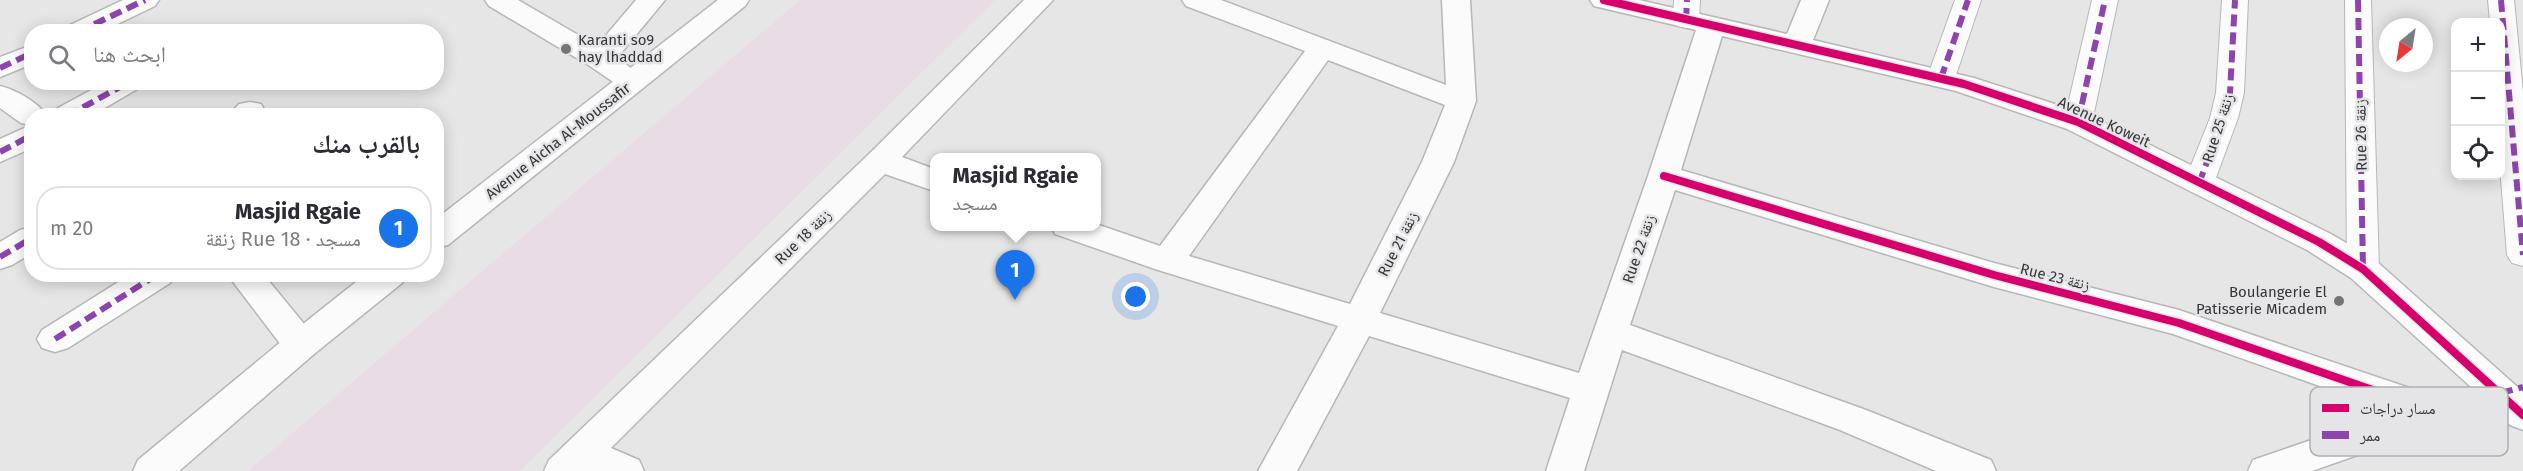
<!DOCTYPE html>
<html lang="ar">
<meta charset="utf-8">
<style>
:root{--surface:#fff;--page:#f7f7f7;--text:#2b2b33;--muted:#7c7c81;--line:#e1e1e2;--accent:#1a73e8}
body{margin:0;font-family:"Fira Sans","Noto Naskh Arabic",sans-serif;background:var(--page);color:var(--text);direction:rtl}
.controls{position:absolute;right:18px;top:18px;display:grid;overflow:hidden;border-radius:12px;box-shadow:0 3px 15px #0003}
.controls button{width:54px;height:54px;display:grid;place-items:center;padding:0;border:0;border-bottom:2px solid var(--line);background:var(--surface);color:var(--text);font:30px sans-serif}
.compass{position:absolute;left:2379px;top:18px;width:54px;height:54px;border-radius:50%;background:var(--surface);box-shadow:0 3px 15px #0003;rotate:210deg}
.you{position:absolute;left:1136px;top:297px;width:21px;height:21px;margin:-15px;border:4px solid #fff;border-radius:50%;background:#1a73e8;box-shadow:0 0 0 9px #1a73e833}
.badge{display:grid;place-items:center;width:39px;height:39px;border-radius:50%;background:var(--accent);color:#fff;font-size:20px;font-weight:700}
.pin{position:absolute;translate:-50% -50px;filter:drop-shadow(0 2px 3px #0008)}
.pin::after{content:'';position:absolute;top:32px;width:21px;height:18px;background:inherit;clip-path:polygon(0 0,100% 0,50% 100%)}
.popup{position:absolute;left:930px;top:153px;width:171px;height:78px;box-sizing:border-box;display:grid;place-content:center;border-radius:12px;background:var(--surface);filter:drop-shadow(0 2px 4px #0005);font-size:20px;white-space:nowrap;color:var(--muted)}
.popup b{font-size:22px;color:var(--text)}
.popup::after{content:'';position:absolute;left:50%;top:100%;margin-left:-12px;border:12px solid transparent;border-top-color:var(--surface)}
.list{margin:0;padding:0;list-style:none}
h2{display:flex;justify-content:space-between;align-items:center;height:78px;margin:0;padding:0 24px;font-size:26px}
h2 small{font-size:20px;font-weight:400;color:var(--muted)}
.list li{display:grid;grid-template-columns:39px 1fr auto;gap:18px;align-items:center;box-sizing:border-box;height:84px;margin:0 12px 12px;padding:0 12px;border:2px solid var(--line);border-radius:24px}
.list b{display:block;font-size:22px;white-space:nowrap}
.list p{margin:0;font-size:20px;white-space:nowrap;color:var(--muted)}
.list em{font-size:20px;font-style:normal;color:var(--muted)}
.icon{flex:none;width:33px;height:33px;fill:none;stroke:currentColor;stroke-width:2;stroke-linecap:round;stroke-linejoin:round}
.map{position:relative;flex:none;width:2523px;height:471px;overflow:hidden;direction:ltr}
.search{position:absolute;background:var(--surface);box-shadow:0 3px 15px #0003;left:24px;top:24px;width:420px;height:66px;display:flex;align-items:center;gap:15px;box-sizing:border-box;padding:0 21px;border-radius:24px;color:var(--muted);font-size:22px}
.panel{position:absolute;background:var(--surface);box-shadow:0 3px 15px #0003;left:24px;top:108px;width:420px;height:174px;border-radius:24px;direction:rtl}
.map>svg:first-child{display:block}
.commercial{fill:#e9dce4}
.lines{fill:none;stroke-linecap:round;stroke-linejoin:round}
.pedestrian-casing{stroke:#b7b7b8;stroke-width:2}
.minor-casing{stroke:#b7b7b8;stroke-width:3}
.tertiary-casing{stroke:#b7b7b8;stroke-width:3}
.pedestrian{fill:#fbfbfb;fill-rule:evenodd}
.minor{fill:#fbfbfb;fill-rule:evenodd}
.tertiary{fill:#fbfbfb;fill-rule:evenodd}
.quiet{stroke:#8e44ad;stroke-width:6;stroke-dasharray:12 6;stroke-linecap:butt}
.cycleway-casing{stroke:#e5e5e8;stroke-width:11}
.cycleway{stroke:#d6006c;stroke-width:8}
.poi-dot{fill:#737475;stroke:#e5e5e8;stroke-width:2}
.labels{text-anchor:middle;stroke-width:5;stroke-linejoin:round;paint-order:stroke}
.poi-label{font-size:15px;fill:#353637;stroke:#e5e5e8;text-anchor:start}
.street-label{font-size:15px;fill:#353637;stroke:#e5e5e8}
.key{fill:#e5e5e8;stroke:#b0b0b3;stroke-width:1.5}
.key-label{font-size:16px;fill:#353637}
</style>
<div class="map">
<svg width="2523" height="471" viewBox="0 0 2523 471">
<rect width="100%" height="100%" fill="#e6e6e7"/>
<!-- commercial -->
<path class="commercial" d="M800 0H995L520 471H248Z"/>
<g class="lines">
<defs>
<g id="pedestrian">
<path d="M1674 0H1700L1699 20 1695 26 1686 28 1677 26 1673 20Z"/>
<path d="M1955 0H1981L1955 78 1951 84 1941 87 1931 84 1927 78Z"/>
<path d="M2092 0H2118L2092 122 2088 128 2078 131 2068 128 2064 122Z"/>
<path d="M2222 0H2248L2244 93 2238 118 2214 183 2210 190 2199 193 2188 190 2184 183 2210 118 2216 93Z"/>
<path d="M2345 0H2371L2379 269 2374 277 2363 280 2352 277 2347 269Z"/>
<path d="M2488 0H2514L2523 92V266L2512 263 2507 255 2500 167V22H2490Z"/>
</g>
<g id="minor">
<path d="M123 0H159L155 6 101 32H64L68 26Z"/>
<path d="M485 0H518L597 46 636 0H665L617 58 642 76 647 82 642 88 632 91 622 88 590 66 489 6Z"/>
<path d="M1024 0H1053L902 157 934 169V191L885 174 611 448 639 460 644 471H544L549 460 869 154Z"/>
<path d="M1182 0H1221L1446 85 1442 0H1470L1476 101 1454 162 1380 313 1579 373 1648 176 1696 30 1594 6 1590 0H1639L1787 34 1801 0H1829L1813 40 1974 78 2089 115 2331 234 2375 260 2523 392V430L2510 425 2494 409 2443 425 2312 471H2248L2253 460 2393 412 2173 334 1994 287 1675 190 1630 325 1866 410 1991 460 1996 471H1936L1840 430 1622 350 1584 471H1546L1570 398 1369 336 1297 471H1258L1338 326 1155 269 1055 234 1051 226H1096V224L1160 246 1305 51 1186 6ZM1722 36 1956 91 2067 129 2307 250 2351 278 2471 387 2436 397 2179 310 1994 263 1681 170ZM1328 60 1445 105 1422 162 1350 304 1189 256Z"/>
<path d="M32 45V64L0 77V57Z"/>
<path d="M106 82H143L139 88 91 116H52L56 109Z"/>
<path d="M0 86C16 90 38 102 47 116H32V148L0 162V139L31 125 21 123 0 108Z"/>
<path d="M250 102 261 104 265 111 262 116H228L239 104Z"/>
<path d="M32 227V253L12 265 0 269V242L20 230Z"/>
<path d="M131 274H175L170 283 68 348 55 352 42 348 37 339 42 330Z"/>
<path d="M227 274H263L314 336 319 345 314 354 301 358 288 354Z"/>
</g>
<g id="tertiary">
<path d="M718 0H749L745 6 448 245 436 248V219Z"/>
<path d="M366 274H407L402 283 314 354 179 471H133L138 460 288 336Z"/>
</g>
</defs>
<!-- pedestrian casing -->
<use href="#pedestrian" class="pedestrian-casing"/>
<!-- minor casing -->
<use href="#minor" class="minor-casing"/>
<!-- tertiary casing -->
<use href="#tertiary" class="tertiary-casing"/>
<!-- pedestrian -->
<use href="#pedestrian" class="pedestrian"/>
<!-- minor -->
<use href="#minor" class="minor"/>
<!-- tertiary -->
<use href="#tertiary" class="tertiary"/>
<!-- quiet -->
<g class="quiet">
<path d="M2358 0 2363 269"/>
<path d="M2501 0 2523 255"/>
<path d="M1686 20 1687 0"/>
<path d="M78 32 145 0"/>
<path d="M0 68 32 53"/>
<path d="M1941 78 1968 0"/>
<path d="M67 116 129 82"/>
<path d="M243 116 250 111"/>
<path d="M2078 122 2105 0"/>
<path d="M0 152 32 135"/>
<path d="M2199 183 2224 118 2230 93 2235 0"/>
<path d="M0 257 32 238"/>
<path d="M55 339 158 274"/>
<path d="M2501 393 2523 387"/>
</g>
<defs>
<g id="cycleway">
<path d="M1604 0 1964 84 2078 122 2319 242 2363 269 2523 415"/>
<path d="M1664 176 1994 275 2179 323 2436 412"/>
</g>
</defs>
<!-- cycleway casing -->
<use href="#cycleway" class="cycleway-casing"/>
<!-- cycleway -->
<use href="#cycleway" class="cycleway"/>
</g>
<!-- markers -->
<g class="poi-dot">
<circle cx="566" cy="49" r="6"/>
<circle cx="2339" cy="301" r="6"/>
</g>
<g class="labels">
<!-- poi labels -->
<g class="poi-label">
<text x="578" y="45">Karanti so9<tspan x="578" dy="17">hay lhaddad</tspan></text>
<text x="2327" y="297" text-anchor="end">Boulangerie El<tspan x="2327" dy="17">Patisserie Micadem</tspan></text>
</g>
<!-- street labels -->
<g class="street-label">
<text transform="translate(2104 122) rotate(25)" y="5">Avenue Koweit</text>
<text transform="translate(2218 128) rotate(-72)" y="5">Rue 25 زنقة</text>
<text transform="translate(2361 135) rotate(-91)" y="5">Rue 26 زنقة</text>
<text transform="translate(558 141) rotate(-38)" y="5">Avenue Aicha Al-Moussafir</text>
<text transform="translate(803 237) rotate(-44)" y="5">Rue 18 زنقة</text>
<text transform="translate(1398 244) rotate(-63)" y="5">Rue 21 زنقة</text>
<text transform="translate(1639 249) rotate(-71)" y="5">Rue 22 زنقة</text>
<text transform="translate(2055 277) rotate(14)" y="5">Rue 23 زنقة</text>
</g>
</g>
<!-- legend -->
<rect x="2310" y="387" width="198" height="69" rx="9" class="key"/>
<rect x="2322" y="404" width="27" height="8" fill="#d6006c"/>
<rect x="2322" y="431" width="27" height="8" fill="#8e44ad"/>
<g class="key-label">
<text x="2360" y="414">مسار دراجات</text>
<text x="2360" y="441">ممر</text>
</g>
</svg>
<div class="controls">
<button>+</button>
<button>−</button>
<button><svg class="icon" aria-label="locate" viewBox="0 0 24 24"><circle cx="12" cy="12" r="6"/><path d="M12 2v4M12 18v4M2 12h4M18 12h4"/></svg></button>
</div>
<svg class="compass" viewBox="-18 -18 36 36"><path d="M0-13l5 13h-10z" fill="#e53935"/><path d="M0 13l5-13h-10z" fill="#7c7c81"/></svg>
<div class="you"></div>
<div class="pin badge" style="left:1015px;top:300px">1</div>
<div class="popup"><b>Masjid Rgaie</b>مسجد</div>
<div class="search"><svg class="icon" aria-label="search" viewBox="0 0 24 24"><circle cx="10" cy="10" r="6"/><path d="M15 15l6 6"/></svg>ابحث هنا</div>
<section class="panel">
<h2>بالقرب منك<small></small></h2>
<ul class="list">
<li><span class="badge">1</span><div><b>Masjid Rgaie</b><p>مسجد · Rue 18 زنقة</p></div><em>20 m</em></li>
</ul>
</section>
</div>
